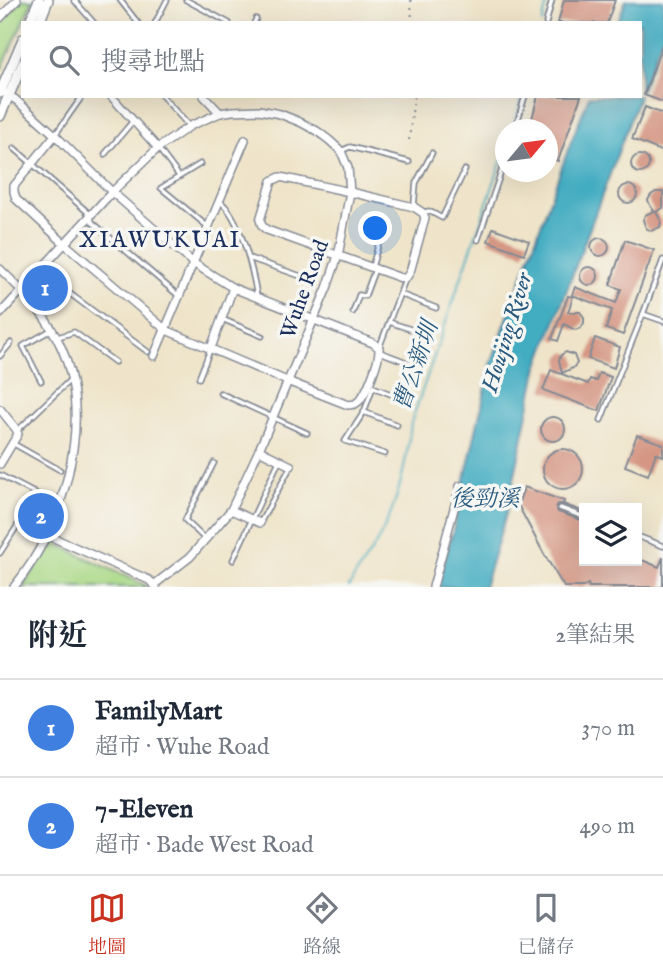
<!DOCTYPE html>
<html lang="zh-TW">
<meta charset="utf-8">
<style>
:root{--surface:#fff;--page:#f2f2f3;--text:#1f2937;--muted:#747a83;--line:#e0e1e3;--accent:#c8321e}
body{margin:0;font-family:"IM FELL English","Noto Serif TC",serif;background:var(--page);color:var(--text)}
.controls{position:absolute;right:21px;bottom:21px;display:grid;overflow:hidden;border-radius:0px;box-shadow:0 7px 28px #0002}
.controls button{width:63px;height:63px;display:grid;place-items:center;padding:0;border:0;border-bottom:2px solid var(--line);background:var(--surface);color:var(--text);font:35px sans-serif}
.compass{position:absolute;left:495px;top:119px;width:63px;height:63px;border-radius:50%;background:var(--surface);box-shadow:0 7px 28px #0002;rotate:61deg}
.you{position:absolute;left:376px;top:229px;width:24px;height:24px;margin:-18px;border:5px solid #fff;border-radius:50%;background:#1a73e8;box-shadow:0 0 0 10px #1a73e833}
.badge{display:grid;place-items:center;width:46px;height:46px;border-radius:50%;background:var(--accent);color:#fff;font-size:23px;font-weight:700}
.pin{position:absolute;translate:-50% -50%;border:4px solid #fff;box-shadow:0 2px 7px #0006}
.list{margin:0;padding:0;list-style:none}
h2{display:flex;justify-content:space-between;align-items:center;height:91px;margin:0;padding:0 28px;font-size:30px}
h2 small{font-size:23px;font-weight:400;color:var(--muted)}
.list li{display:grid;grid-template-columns:46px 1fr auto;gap:21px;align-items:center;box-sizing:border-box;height:98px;padding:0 28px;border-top:2px solid var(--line)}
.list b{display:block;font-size:26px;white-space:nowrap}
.list p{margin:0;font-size:23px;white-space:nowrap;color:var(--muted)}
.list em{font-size:23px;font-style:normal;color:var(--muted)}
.icon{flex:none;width:38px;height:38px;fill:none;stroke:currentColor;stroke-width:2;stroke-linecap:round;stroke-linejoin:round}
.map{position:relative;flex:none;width:663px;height:587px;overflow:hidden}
.search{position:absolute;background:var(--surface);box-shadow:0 7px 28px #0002;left:21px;right:21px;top:21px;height:77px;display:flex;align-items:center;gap:18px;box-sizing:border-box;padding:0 24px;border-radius:0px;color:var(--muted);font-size:26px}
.sheet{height:287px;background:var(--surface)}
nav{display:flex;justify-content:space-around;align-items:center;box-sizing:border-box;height:98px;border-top:2px solid var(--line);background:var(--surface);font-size:19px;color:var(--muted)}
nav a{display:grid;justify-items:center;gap:4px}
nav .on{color:var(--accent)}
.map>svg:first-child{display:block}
.green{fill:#a9d885;stroke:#628472;stroke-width:2}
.water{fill:#42acc1;stroke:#2e6e90;stroke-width:2}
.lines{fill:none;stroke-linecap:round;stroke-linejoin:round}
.stream{stroke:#42acc1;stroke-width:2}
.building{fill:#d59784}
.service-casing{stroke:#858a94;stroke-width:7}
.minor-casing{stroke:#858a94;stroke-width:10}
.tertiary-casing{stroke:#858a94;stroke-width:12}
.path{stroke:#858a94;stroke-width:2;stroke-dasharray:2 5;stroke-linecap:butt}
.service{stroke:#fff;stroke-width:3.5}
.minor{stroke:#fff;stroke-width:7}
.tertiary{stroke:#fff;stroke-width:9}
.labels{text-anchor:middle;stroke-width:7;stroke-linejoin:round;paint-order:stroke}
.street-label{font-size:21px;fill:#1b2f5e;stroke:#f6f6f2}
.neighbourhood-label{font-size:23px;letter-spacing:2px;fill:#1b2f5e;stroke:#f6f6f2}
.water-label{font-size:23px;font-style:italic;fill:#295b81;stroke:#f6f6f2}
</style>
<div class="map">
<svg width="663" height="587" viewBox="0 0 663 587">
<rect width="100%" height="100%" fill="#f6f6f2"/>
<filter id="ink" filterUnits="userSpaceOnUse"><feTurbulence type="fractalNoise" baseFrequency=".0143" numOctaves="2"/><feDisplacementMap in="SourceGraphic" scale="14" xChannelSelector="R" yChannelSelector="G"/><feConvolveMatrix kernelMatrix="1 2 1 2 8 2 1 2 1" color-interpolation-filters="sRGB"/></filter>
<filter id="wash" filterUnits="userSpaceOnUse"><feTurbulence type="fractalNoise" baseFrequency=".00686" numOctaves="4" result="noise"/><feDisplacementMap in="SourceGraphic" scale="28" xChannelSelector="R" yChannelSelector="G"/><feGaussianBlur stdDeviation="1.57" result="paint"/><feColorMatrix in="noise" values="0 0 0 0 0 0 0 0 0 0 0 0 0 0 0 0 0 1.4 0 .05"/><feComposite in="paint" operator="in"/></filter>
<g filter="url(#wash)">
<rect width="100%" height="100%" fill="#efe4c9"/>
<!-- green -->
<g class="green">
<path d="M22 0H33L2 68 0 66V24Z"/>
<path d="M52 542 145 585 146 587H23Z"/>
</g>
<!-- water -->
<g class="water">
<path d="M626 0H663V36L640 92V23H617Z"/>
<path d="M589 96H639L537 370 508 508 484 587H437L453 531 492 361 569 147Z"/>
</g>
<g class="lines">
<!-- stream -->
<g class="stream">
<path d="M542 23 548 0"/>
<path d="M512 130 523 96"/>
<path d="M349 587C356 572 367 559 376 544 398 505 406 466 411 423L505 151"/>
</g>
</g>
<g id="blocks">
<!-- building -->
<g class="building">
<path d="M564 0H615L607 23H558Z"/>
<path d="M662 45H663V102L644 95Z"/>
<path d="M538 96H581L558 161 548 156V130H529Z"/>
<path d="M645 107 663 114V152L632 139Z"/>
<circle cx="640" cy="164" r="9"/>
<circle cx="628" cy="194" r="9"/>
<path d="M656 192H663V208L656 212 661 221 660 227 651 231 646 228 643 220 645 215 654 211 650 205 648 200 651 195Z"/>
<path d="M493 228 529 241 524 254 488 241Z"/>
<circle cx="600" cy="247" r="9"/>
<path d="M625 240 654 250 623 335 606 329 612 310 572 295 575 287 616 303 621 289 610 285Z"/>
<circle cx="589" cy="276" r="9"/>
<path d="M42 278 57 290 48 299 34 286Z"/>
<path d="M568 296 573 297 568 312H580L584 317V323L581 328 575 330 564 324 558 341 552 339Z"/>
<path d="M595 338 620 347 614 368 588 359Z"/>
<path d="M566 352 574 355 577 363 573 368 562 373 559 360 561 355Z"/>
<path d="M551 370 588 384 590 379 596 381 599 373 611 377 599 411 543 390Z"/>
<circle cx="553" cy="429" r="12"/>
<path d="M637 435 663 444V456L656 453 648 475 625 466Z"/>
<circle cx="563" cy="469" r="20"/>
<path d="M524 487 564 501 563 504 584 512 561 504H558L556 507 558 512 584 521V561H637V558L659 567 663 557V587H589L588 584 583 587H564L544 554 518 505Z"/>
<path d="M40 506 49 510 42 527 32 522Z"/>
</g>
</g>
</g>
<g filter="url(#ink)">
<use href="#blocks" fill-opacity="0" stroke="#858a94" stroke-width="2"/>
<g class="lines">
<defs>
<g id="service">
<path d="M74 0 94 23"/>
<path d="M120 0 138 23"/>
<path d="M186 0 229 23"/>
<path d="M155 23 167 0"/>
<path d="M254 23 256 19"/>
<path d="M546 23 552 0"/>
<path d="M162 96 189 126"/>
<path d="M515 130 525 96"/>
<path d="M55 135 81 98"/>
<path d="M14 148 91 215 92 222 179 296"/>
<path d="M158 148 179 176"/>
<path d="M343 150 350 147 409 162"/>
<path d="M105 154 133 121"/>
<path d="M200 164 161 188 207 226"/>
<path d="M219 201C240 214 253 272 257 296"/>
<path d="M414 205 416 183 432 153"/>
<path d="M425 212 429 211 442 218 465 170"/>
<path d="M478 240 505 160"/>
<path d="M249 258 309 279"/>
<path d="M372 267 385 221"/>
<path d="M41 272 148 352"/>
<path d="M400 294 436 308"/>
<path d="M353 312 359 295 365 296 375 269"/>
<path d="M643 314 663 321"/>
<path d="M222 319 262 336"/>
<path d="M389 322 428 335"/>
<path d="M58 337 74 332 115 362"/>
<path d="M379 348 405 280"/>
<path d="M380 352 417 366"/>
<path d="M0 356 11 343"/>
<path d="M199 378 210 350"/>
<path d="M41 381 23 346 51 330"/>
<path d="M373 387 364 412 345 441 385 454"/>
<path d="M373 387 406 400"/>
<path d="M220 393 307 433"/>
<path d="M364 412 397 425"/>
<path d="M601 420 643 314 663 260"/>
<path d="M18 430 71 379"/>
<path d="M14 444 60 470"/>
<path d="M0 475 42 497"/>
<path d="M560 508 584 517"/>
<path d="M260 523 291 466"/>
<path d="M637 536 663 546"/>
<path d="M206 540 185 520 214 463"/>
<path d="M0 553 19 523 45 534"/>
<path d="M233 560 279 461"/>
</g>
<g id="minor">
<path d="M0 18 17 0"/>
<path d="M5 93 16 100 55 135 112 192 193 263 233 288 373 343 379 348C380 359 367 393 359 401 354 405 355 404 348 405L287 381 166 330 65 244 16 199 14 192V186L55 135"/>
<path d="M111 96 158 148"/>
<path d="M204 96 220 113"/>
<path d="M280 177 350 192 414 207 423 213 425 218 410 272 406 278H401L267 230 262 226 260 220 272 181Z"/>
<path d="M0 269C24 292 49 318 62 349 94 424 63 527 14 587"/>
<path d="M0 314 112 192 158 148 190 126 220 113 232 111 259 110 280 114 300 122 317 131 329 140 341 151 348 168 350 192 338 256 327 288 259 450 231 510 190 557 155 584"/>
<path d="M211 348 233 288"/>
<path d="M154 356 245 140"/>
<path d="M0 409 16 429 18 434 0 464"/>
<path d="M259 450 291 466"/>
<path d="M231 510 260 523"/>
<path d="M47 535 149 580 156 587"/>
<path d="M433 587 460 486"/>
</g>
<g id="tertiary">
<path d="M29 23 39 0"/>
<path d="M39 23 48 0"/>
<path d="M0 93 23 39"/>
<path d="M0 116 23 63"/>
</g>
</defs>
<!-- service casing -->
<use href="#service" class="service-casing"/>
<!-- minor casing -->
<use href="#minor" class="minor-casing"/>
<!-- tertiary casing -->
<use href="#tertiary" class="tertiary-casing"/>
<!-- path -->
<g class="path">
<path d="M411 0 412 23"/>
<path d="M409 140 414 96"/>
</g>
<!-- service -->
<use href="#service" class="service"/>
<!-- minor -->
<use href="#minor" class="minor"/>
<!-- tertiary -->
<use href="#tertiary" class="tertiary"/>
</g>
</g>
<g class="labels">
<!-- street labels -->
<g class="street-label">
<text transform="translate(304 289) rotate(-70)" y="7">Wuhe Road</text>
</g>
<!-- neighbourhood labels -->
<g class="neighbourhood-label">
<text x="160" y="247">XIAWUKUAI</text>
</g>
<!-- water labels -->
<g class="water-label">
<text transform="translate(506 332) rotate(-73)" y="8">Houjing River</text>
<text transform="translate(415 366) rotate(-71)" y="8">曹公新圳</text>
<text x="485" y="506">後勁溪</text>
</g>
</g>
</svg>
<div class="controls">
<button><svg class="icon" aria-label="layers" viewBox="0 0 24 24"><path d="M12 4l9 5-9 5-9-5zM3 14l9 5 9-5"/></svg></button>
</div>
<svg class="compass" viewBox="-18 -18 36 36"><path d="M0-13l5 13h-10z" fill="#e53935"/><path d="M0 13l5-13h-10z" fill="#747a83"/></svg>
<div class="you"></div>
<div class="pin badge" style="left:45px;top:288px;background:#3f7fe0">1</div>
<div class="pin badge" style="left:41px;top:516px;background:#3f7fe0">2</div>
<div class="search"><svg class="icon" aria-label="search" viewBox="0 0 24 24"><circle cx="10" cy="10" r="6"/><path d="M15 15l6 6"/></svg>搜尋地點</div>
</div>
<section class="sheet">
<h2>附近<small>2筆結果</small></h2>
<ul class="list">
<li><span class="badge" style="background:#3f7fe0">1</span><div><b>FamilyMart</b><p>超市 · Wuhe Road</p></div><em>370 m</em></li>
<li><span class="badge" style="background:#3f7fe0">2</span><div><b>7-Eleven</b><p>超市 · Bade West Road</p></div><em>490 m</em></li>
</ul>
</section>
<nav>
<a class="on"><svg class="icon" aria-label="map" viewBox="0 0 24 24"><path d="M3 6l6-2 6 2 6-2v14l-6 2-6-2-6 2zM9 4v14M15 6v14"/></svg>地圖</a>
<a><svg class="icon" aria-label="directions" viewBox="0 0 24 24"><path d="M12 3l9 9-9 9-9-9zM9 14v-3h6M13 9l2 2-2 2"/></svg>路線</a>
<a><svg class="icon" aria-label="saved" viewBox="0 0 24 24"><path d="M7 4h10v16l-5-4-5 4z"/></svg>已儲存</a>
</nav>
